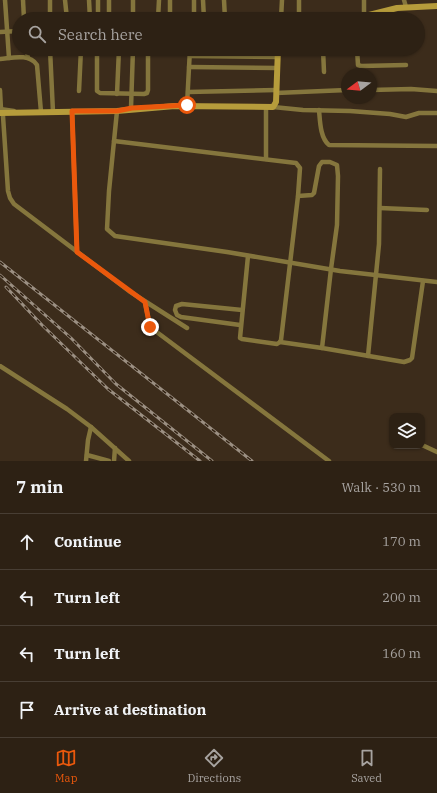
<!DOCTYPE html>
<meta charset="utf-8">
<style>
:root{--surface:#2d2114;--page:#35291d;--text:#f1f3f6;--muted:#a7a3a0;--line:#483e34;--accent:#ea580c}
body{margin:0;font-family:"IBM Plex Serif",serif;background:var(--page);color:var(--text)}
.controls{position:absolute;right:12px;bottom:12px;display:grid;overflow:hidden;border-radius:8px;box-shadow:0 1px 3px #0004}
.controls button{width:36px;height:36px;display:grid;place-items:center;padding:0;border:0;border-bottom:1px solid var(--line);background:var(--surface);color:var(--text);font:20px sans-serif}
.compass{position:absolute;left:341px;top:68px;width:36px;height:36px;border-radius:50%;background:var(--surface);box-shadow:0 1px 3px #0004;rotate:254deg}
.stop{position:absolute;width:12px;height:12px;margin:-9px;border:3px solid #ea580c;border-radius:50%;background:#fff}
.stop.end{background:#ea580c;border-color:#fff;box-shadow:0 1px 4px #0008}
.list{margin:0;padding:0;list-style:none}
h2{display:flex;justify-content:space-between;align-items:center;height:52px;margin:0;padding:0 16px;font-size:17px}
h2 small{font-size:13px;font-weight:400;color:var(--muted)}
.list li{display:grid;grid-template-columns:26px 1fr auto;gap:12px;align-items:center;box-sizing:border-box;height:56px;padding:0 16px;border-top:1px solid var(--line)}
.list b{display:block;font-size:15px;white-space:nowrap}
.list em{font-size:13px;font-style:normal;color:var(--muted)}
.icon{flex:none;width:22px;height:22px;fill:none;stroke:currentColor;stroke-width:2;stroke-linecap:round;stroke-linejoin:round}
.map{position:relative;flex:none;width:437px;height:461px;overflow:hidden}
.search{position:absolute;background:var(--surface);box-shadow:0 1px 3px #0004;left:12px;right:12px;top:12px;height:44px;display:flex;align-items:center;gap:10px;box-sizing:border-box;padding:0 14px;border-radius:22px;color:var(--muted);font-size:15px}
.sheet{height:276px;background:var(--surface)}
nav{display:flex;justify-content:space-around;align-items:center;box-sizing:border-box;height:56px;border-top:1px solid var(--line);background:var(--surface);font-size:11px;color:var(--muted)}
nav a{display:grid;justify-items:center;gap:2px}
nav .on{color:var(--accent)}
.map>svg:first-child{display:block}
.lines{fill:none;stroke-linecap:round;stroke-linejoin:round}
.street{stroke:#85763d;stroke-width:4.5}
.secondary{stroke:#b69c3b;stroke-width:6}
.rail-casing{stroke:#9b8f82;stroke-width:3}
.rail{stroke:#322212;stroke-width:1.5;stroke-dasharray:4.5;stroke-linecap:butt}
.route{stroke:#ea580c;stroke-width:5}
</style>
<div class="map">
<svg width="437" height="461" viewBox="0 0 437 461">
<rect width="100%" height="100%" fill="#3c2c1b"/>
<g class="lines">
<!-- street -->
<g class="street">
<path d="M5 0 9 58"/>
<path d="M23 0 24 19"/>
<path d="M65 0 67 19"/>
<path d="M89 0 90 19"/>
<path d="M170 0V19"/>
<path d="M203 0 204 19"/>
<path d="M224 0 225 19"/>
<path d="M364 0V16"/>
<path d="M404 0 406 7"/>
<path d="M299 17V0"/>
<path d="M50 19V0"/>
<path d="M98 19V0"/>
<path d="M109 19V0"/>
<path d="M133 19V0"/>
<path d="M158 19 159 0"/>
<path d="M194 19V0"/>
<path d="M281 19 282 0"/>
<path d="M0 32 19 31"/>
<path d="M27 49 28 58"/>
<path d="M50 49 53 112"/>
<path d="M97 49V91L100 93 144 94 147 93 148 90V49"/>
<path d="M323 49 324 72"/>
<path d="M357 49 358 65 361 66 406 65"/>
<path d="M190 56 277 57"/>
<path d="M0 59C12 58 29 53 37 65L41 112"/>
<path d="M189 67 277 68"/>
<path d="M0 90 1 109"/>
<path d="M371 90 411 89 437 91"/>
<path d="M79 91 81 49"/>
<path d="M188 92 276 90"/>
<path d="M276 93 347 90"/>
<path d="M117 94 119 49"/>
<path d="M187 105 190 49"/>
<path d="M273 107 303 110 350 111 390 114 406 117 419 113H437"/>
<path d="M131 108 133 49"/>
<path d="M0 109 14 111"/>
<path d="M319 110C320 120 320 138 329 145L437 146"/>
<path d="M72 111 77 252"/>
<path d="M117 111 109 191 107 229 115 236 227 252 340 271 437 282"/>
<path d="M3 116 8 191 10 198 14 204 129 291 187 328"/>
<path d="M114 141 296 163 300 168 298 196 281 340 280 342 277 344 242 339 240 338 248 256"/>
<path d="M266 159V108"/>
<path d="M298 196 312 195 314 193 319 166 322 162H330L337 165 338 176 337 225 331 269 322 348 404 362 410 360 412 358 423 281"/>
<path d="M380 208 427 210"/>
<path d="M145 302 150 327 329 461"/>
<path d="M240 325 181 317 177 315 175 310 176 306 182 304 242 310"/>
<path d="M280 342 322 348"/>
<path d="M368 356 379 244 380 169"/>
<path d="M0 366 67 409 91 427 129 461"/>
<path d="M422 445 437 452"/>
<path d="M87 455 109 461"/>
<path d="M86 461 88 440 91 427"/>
<path d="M114 461 115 448"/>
</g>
<!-- secondary -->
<g class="secondary">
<path d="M281 19 299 17 357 18 397 8 437 6"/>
<path d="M0 113 117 111 175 106 273 107 276 102 278 49"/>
</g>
<defs>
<g id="rail">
<path d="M0 262 252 461"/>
<path d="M0 275 71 338 116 384 212 461"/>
<path d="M6 287 42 325 108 389 200 461"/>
</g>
</defs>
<!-- rail casing -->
<use href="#rail" class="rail-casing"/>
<!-- rail -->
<use href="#rail" class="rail"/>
</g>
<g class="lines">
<!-- route -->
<path class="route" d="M150 327 145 302 77 252 72 111H117L132 108 187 105"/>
</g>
</svg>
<div class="controls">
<button><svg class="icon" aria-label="layers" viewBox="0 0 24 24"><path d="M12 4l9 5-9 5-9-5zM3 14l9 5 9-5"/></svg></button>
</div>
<svg class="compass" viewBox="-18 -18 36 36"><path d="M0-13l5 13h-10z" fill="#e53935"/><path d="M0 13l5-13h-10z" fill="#a7a3a0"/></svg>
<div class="stop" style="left:187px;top:105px"></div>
<div class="stop end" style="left:150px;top:327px"></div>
<div class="search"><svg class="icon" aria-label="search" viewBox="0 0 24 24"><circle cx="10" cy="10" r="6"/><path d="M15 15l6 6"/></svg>Search here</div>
</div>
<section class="sheet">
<h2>7 min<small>Walk · 530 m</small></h2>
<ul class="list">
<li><svg class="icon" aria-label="ahead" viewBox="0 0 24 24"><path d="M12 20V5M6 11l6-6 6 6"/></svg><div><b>Continue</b></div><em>170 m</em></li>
<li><svg class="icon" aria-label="left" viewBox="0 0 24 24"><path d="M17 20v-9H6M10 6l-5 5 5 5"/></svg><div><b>Turn left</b></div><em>200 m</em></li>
<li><svg class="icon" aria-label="left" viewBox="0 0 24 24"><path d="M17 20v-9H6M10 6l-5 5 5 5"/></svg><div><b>Turn left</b></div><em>160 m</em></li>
<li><svg class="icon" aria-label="arrive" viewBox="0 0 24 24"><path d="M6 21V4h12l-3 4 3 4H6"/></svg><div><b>Arrive at destination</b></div></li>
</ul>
</section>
<nav>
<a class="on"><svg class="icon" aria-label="map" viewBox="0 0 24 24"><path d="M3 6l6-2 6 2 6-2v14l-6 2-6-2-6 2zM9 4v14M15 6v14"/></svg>Map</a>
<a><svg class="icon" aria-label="directions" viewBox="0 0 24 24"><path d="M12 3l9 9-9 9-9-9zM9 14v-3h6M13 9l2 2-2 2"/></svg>Directions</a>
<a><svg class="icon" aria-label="saved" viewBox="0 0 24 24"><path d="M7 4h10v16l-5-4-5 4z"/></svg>Saved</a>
</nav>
